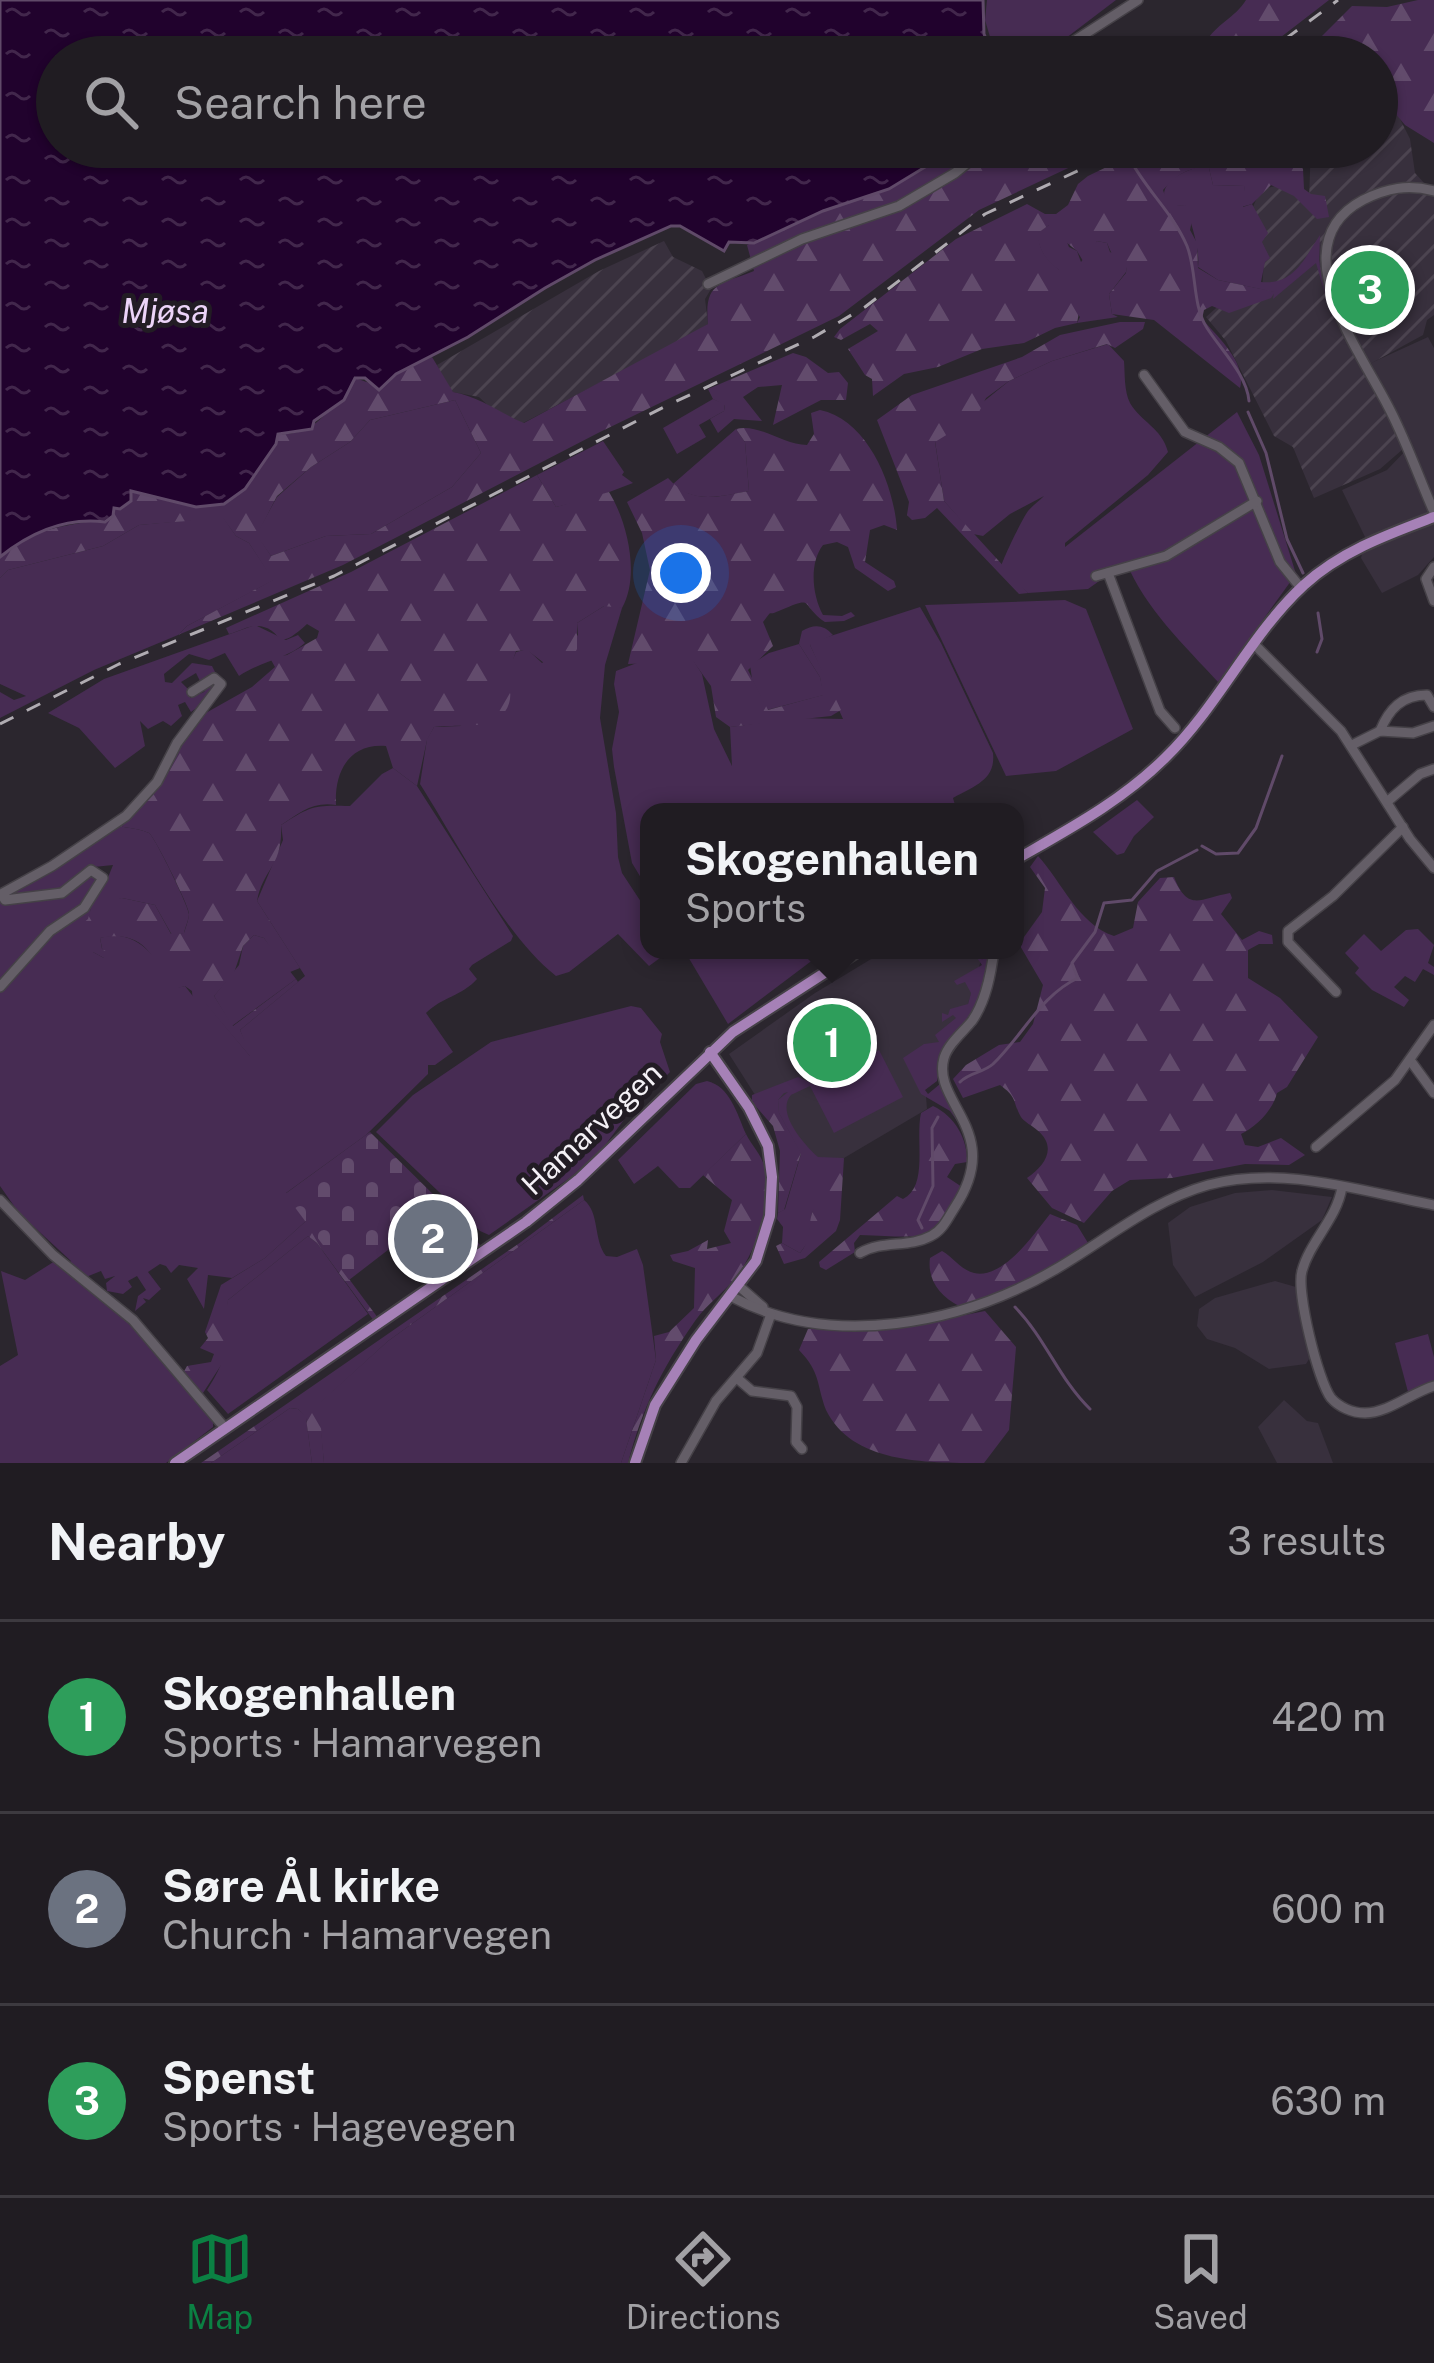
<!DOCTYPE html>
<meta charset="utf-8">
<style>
:root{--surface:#201c22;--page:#28252a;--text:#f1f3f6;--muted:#a2a1a5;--line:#3d3a40;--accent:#0b8043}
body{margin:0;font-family:"Public Sans",sans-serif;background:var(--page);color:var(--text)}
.you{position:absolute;left:681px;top:573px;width:42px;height:42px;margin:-30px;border:9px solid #fff;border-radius:50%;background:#1a73e8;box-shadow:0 0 0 18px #1a73e833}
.badge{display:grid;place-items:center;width:78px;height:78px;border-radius:50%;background:var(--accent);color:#fff;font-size:39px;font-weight:700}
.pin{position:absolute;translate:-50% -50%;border:6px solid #fff;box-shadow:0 3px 12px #0006}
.popup{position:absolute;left:640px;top:803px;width:384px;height:156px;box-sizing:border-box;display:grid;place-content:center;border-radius:24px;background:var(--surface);filter:drop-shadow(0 3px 9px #0005);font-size:39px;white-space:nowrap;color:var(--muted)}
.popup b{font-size:45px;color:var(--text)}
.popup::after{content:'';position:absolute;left:50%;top:100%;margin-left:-24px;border:24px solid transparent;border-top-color:var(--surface)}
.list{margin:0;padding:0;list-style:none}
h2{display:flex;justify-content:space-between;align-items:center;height:156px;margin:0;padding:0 48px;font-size:51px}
h2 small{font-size:39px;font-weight:400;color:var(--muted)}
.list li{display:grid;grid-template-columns:78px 1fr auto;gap:36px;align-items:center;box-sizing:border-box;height:192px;padding:0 48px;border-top:3px solid var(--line)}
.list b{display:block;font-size:45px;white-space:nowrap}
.list p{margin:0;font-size:39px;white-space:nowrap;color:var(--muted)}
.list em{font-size:39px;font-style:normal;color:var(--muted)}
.icon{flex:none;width:66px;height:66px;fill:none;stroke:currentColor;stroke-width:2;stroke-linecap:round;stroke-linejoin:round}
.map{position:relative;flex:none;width:1434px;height:1463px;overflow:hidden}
.search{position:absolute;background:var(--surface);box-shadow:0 3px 9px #0004;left:36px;right:36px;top:36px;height:132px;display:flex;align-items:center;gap:30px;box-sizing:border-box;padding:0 42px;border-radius:66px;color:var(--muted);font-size:45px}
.sheet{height:732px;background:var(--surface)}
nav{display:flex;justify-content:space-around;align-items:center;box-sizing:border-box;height:168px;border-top:3px solid var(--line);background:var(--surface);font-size:33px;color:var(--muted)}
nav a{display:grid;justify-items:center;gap:6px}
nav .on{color:var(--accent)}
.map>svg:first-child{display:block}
.built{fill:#38303d}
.industrial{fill:url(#industrial-furrows)}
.green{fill:#472c53}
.forest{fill:url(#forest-firs);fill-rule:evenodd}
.cemetery{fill:url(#cemetery-stones)}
.water{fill:url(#water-ripples);stroke:#604a69;stroke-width:3}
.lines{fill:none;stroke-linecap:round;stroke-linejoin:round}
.stream{stroke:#604a69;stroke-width:3}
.minor-casing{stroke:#454147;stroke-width:12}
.major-casing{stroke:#454147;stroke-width:14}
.minor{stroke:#645e67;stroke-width:9}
.major{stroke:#a681b7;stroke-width:10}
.rail{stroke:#b0acb2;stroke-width:3;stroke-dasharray:15 15;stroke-linecap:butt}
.labels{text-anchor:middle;stroke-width:10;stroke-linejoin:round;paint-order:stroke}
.street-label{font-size:30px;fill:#f4f1f6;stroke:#221c24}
.water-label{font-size:33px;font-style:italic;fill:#ecd4f8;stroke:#221c24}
</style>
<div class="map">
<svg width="1434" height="1463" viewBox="0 0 1434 1463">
<defs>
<pattern id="industrial-furrows" width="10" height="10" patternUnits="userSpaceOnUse" patternTransform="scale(3)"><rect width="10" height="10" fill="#38303d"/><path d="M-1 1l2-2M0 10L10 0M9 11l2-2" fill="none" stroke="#4c4450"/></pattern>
<pattern id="forest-firs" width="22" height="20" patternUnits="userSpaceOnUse" patternTransform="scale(3)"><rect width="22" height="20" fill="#472c53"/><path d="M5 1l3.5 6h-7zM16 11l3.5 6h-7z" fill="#624b6c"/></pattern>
<pattern id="cemetery-stones" width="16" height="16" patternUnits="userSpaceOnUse" patternTransform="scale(3)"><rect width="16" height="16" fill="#472c53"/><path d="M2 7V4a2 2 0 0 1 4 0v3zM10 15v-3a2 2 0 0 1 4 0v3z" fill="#624b6c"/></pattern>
<pattern id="water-ripples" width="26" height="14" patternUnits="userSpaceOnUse" patternTransform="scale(3)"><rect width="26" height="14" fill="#21022d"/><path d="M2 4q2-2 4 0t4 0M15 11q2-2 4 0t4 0" fill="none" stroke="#42274c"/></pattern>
</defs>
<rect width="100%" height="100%" fill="#2b262e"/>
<!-- built -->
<g class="built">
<path d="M1428 337 1434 348V557L1418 575 1382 593 1361 558 1366 539 1342 490 1387 470 1411 445 1371 363Z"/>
<path d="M886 950H984L968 1004 942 1047 912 1067 926 1096 927 1109 844 1158 801 1167 729 1054 815 993Z"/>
<path d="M1272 1190 1332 1197 1322 1220 1263 1262 1195 1297 1173 1265 1168 1223 1190 1207 1235 1193Z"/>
<path d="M1275 1281 1296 1287 1314 1351 1306 1364 1269 1369 1235 1348 1207 1339 1197 1326 1199 1309 1215 1298Z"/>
<path d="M1284 1400 1307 1421 1318 1423 1333 1463H1277L1258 1427Z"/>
</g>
<!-- industrial -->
<g class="industrial">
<path d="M1377 91 1387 93 1410 139 1415 173 1434 194V315L1427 320 1423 335 1368 365 1403 449 1380 469 1314 498 1293 447 1274 436 1226 341 1206 317 1223 302 1262 295 1264 256 1252 209 1261 189 1287 184 1309 199 1311 147H1377Z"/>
<path d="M664 241 673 257 702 271 711 289 705 299 708 324 696 332 523 423 494 411 479 397 453 392 445 382 437 365 599 271Z"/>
</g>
<!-- green -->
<g class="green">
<path d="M987 0H1116L1066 38 1050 57H996L985 20Z"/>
<path d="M1199 167 1209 168 1213 185 1245 186 1243 207 1252 204 1268 233 1262 242 1270 258 1265 262 1261 282C1295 286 1306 255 1320 235L1319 260 1325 294 1316 263 1273 299 1274 292 1218 280 1198 267C1200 249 1191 222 1185 205L1168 207C1154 185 1180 172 1199 167Z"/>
<path d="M1049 225H1060L1069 247 1077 251 1081 262 1097 241 1107 243 1110 252 1128 262 1126 272 1109 294 1112 314 1118 317 1077 323 1080 317 1061 294 1059 270C1045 260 1039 250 1037 233Z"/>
<path d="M1108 344 1124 361C1125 374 1124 391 1130 403 1141 422 1162 428 1168 452L1148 475 1065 543V547L1237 412 1259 455 1296 574 1218 682C1184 645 1145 608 1126 562L1088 589 1028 593 1001 567C1002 561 1022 519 1028 511 1033 505 1039 501 1044 496L1010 514 983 536 973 534 944 501 935 441 1009 381 1052 361Z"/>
<path d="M713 399 725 404 724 411 699 425 706 437 677 454 663 428Z"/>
<path d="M455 400 481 453 452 487 371 534 326 536 271 556 256 535 277 497 311 467 350 442 370 420Z"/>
<path d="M736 429 745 442 749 491C722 496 694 504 673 484Z"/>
<path d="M603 441 624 472 622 475 633 483 591 499 556 507 537 475Z"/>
<path d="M223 517 236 536 249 543 274 580 187 626 178 635 94 670 0 718V692L14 700 26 696 0 684V578L8 570 103 546 139 525Z"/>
<path d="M1065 600 1086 609 1133 729 1056 771 1006 776 925 605Z"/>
<path d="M614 605 622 608 605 665 600 718 616 813 618 857 622 873 649 914V950H671L649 966 618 934 569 972 556 976C503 934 457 842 420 784L427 739 434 727 460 726 510 697V666L516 652 527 649 542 663 578 635 577 623 604 606Z"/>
<path d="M920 607 941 643 993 753C996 780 974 786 953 798L957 812H649V891L632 863 614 767 612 749 619 712 614 684 616 671 642 661 693 660 702 674 714 729 732 766 730 727 799 718 843 719 810 645 812 642Z"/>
<path d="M255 625 286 640 298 635 305 643C287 659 261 661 239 676L225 653 209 660 189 654 164 674 165 682 172 683 192 663 212 666 216 674 201 683 196 673 181 682 190 691V698L204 692 211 680 217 683 211 697 191 712 185 702 178 705 182 716 171 726 163 721 148 729 140 721 145 746 115 768 79 728 48 713 104 679Z"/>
<path d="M799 644 820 677 824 695 767 710 752 679 750 665 769 653Z"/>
<path d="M393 768 417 786 513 936 511 941 472 965 469 969 477 979C462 996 442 997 426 1013L453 1052 435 1065H428V1074L366 1135 286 1193 306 1221 265 1258 232 1278 208 1275 204 1309 187 1279 198 1268 179 1265 171 1273 166 1266 160 1264 148 1272 161 1289 149 1300 143 1298 146 1302 135 1311 138 1296 146 1290 137 1276 128 1281 132 1287 123 1294 107 1291 106 1283 115 1276 105 1279 101 1271 86 1277 69 1265 71 1261 19 1213 0 1186V992L47 937 107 880 113 865 84 868 59 892 6 895 119 826C128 828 141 829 149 833 155 837 189 907 189 914 189 919 185 928 184 933L172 935 155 905 122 898 91 908 89 919 79 930 93 952 104 958 100 938C138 927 158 960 176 988L185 986 195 999 205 1002 250 1056 240 1030 305 976 257 901 283 840 281 825C312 805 315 805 350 806L382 774Z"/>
<path d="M1137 800 1154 817 1134 836 1124 853 1117 855 1093 832Z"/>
<path d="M91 873 98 879 83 904 0 983V903L48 898Z"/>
<path d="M1418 929 1434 945 1428 963 1434 967V975L1423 969 1415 982 1405 976 1394 987 1409 1000 1404 1007 1372 990 1355 973 1359 968 1345 953 1364 934 1381 951 1406 930Z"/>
<path d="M254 935 264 938 296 979 232 1026 214 996 239 965 243 946Z"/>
<path d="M684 950H826L728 1024Z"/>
<path d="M981 950 982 960 984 950H990L978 1003 942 1053 937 1081 925 1090 928 1094 940 1084 945 1087 965 1132 950 1111 921 1094 903 1058 924 1044 939 1042 935 1035 956 1018 953 1015 942 1022V1013L948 1015 950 1009 968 1004 971 993 965 982 957 985 954 981 982 965 973 952Z"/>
<path d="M631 1006 641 1008 662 1034 660 1042 670 1072 626 1117 603 1148 571 1177 489 1235 480 1231 376 1132 413 1095 491 1042Z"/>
<path d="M879 1050 903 1097 834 1133 810 1086C808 1087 793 1094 791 1095 775 1113 806 1146 818 1157L844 1158 812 1213 808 1242 800 1253 782 1243 783 1227 777 1219 778 1213 785 1209 801 1154 779 1113 778 1100 788 1092 752 1102V1095L798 1077 813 1084Z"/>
<path d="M707 1081C730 1086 737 1114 746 1134L690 1188H679L658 1166 634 1184 618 1160 696 1084Z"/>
<path d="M584 1200C600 1213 593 1239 606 1256L617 1257 637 1249 643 1265 656 1360 621 1463H324L318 1404 388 1341Z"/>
<path d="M445 1206 482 1247 432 1279C421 1274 407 1254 411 1242L426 1234 423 1238 435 1256 452 1244 451 1239 455 1242 463 1236 453 1221 445 1227 437 1217 412 1235 409 1232Z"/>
<path d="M308 1236 317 1243 368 1314 228 1414 207 1390C235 1348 220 1341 228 1300Z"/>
<path d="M55 1261 118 1312 213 1417V1427L166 1463H0V1366L18 1355 1 1271 25 1280Z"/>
<path d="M1428 1334 1434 1357V1383L1408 1392 1395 1343Z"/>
<path d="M290 1408 298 1409 306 1417 312 1463H211Z"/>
</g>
<!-- forest -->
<g class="forest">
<path d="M1246 0H1329L1255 57H1215L1206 42C1216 24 1235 18 1246 0Z"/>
<path d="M1418 0H1434V143L1405 125 1377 92V57H1305L1318 49 1321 37 1352 6 1387 7Z"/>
<path d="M958 147H1113L979 210 839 316 598 433 343 565 178 635 187 626 273 580 249 543 236 536 223 518 139 525 103 546 8 570 0 578V557C44 522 63 529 113 516L114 507 131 491 185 505 245 489 276 444 278 434C318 437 333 403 355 378L381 387 396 374 432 357 453 392C480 397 498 412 524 423L708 324C704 282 719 285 754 271L747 245 823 211 889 189ZM455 400 481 453 452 487 371 534 326 536 271 556 257 535 277 496 311 467 350 442 370 420Z"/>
<path d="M1173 147H1309L1298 162 1303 169 1304 189 1311 194 1325 196 1329 217 1317 219 1294 196 1271 185 1252 204 1241 207 1245 186 1213 185 1209 168C1189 166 1176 175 1163 190L1168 206 1185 205 1194 210 1190 230 1197 243 1198 268 1218 280 1275 292 1271 298 1229 313 1212 306 1204 310 1202 319C1218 337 1247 363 1240 388L1154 320 1112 314 1109 294 1126 273 1127 263 1115 261 1107 243 1097 241 1092 252 1094 265 1088 269 1077 251 1061 238 1060 226 1049 225 1038 233C1039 256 1051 263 1068 277L1061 293 1069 290 1081 302 1077 323 1055 328 1024 343 982 349 938 367 904 374 873 396 872 379 865 375 848 349 878 331 870 324 841 340 834 337 840 329 956 239 1027 204 1045 214H1056L1068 205 1078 184 1088 176 1117 162 1154 158Z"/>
<path d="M1120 322H1145L1143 329 1115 348 1107 344 1052 361 1009 381 986 398 977 416 935 442 944 501 1028 593 1019 594 937 508 925 518 912 520 907 515 909 502 877 420 912 395 1022 357 1060 335Z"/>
<path d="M793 353 806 357 828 373 839 372 848 383 846 400H821L773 425 782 385 758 387 743 397 762 421 734 419 718 433 710 419 724 411 725 405 713 399 708 389Z"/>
<path d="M820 410C868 420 894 485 897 530L884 525 870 530 865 562 894 581 896 587 888 591 855 568 848 547 837 542 823 545C809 563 812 595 823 615L842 616 851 612 855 616 844 621 825 622C799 604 816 595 781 610 764 618 775 607 763 622L773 646 748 670 768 710 823 695 820 677 799 644 802 631C814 624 823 624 833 635L810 645 841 710 831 716 730 727 716 717 711 686 693 661 628 664 650 570 642 533 627 502 668 478C692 505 716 497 749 491L745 442 736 429C759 423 783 445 807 445L814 434 811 413Z"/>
<path d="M537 475 556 507 609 492C628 523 640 576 622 608L604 606 577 623V649L567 668 552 669 527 650 516 651C509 669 512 682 510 699 504 734 458 723 434 727L427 740 417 786 393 768 386 746C349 743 334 772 336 805 313 801 299 813 281 825 283 867 263 868 257 901L300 968 290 972 285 969 264 938 254 935 243 946 234 973 214 996 233 1026 296 979 298 982 240 1030 254 1061 205 1003 193 1004 192 991 185 986 168 991C156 956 143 929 100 938L102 949 113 955 116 965 110 970 104 958 93 952 86 956 67 937 88 919 93 901 122 898 155 905 171 934 184 933C186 927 189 919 189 913 189 906 155 837 149 833 141 829 128 828 119 826L131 815 204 714 252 687 275 667 270 658 287 655 317 638 319 631 307 624C272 656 285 628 258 626 249 625 237 632 229 634L226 628 351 572Z"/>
<path d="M1038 856C1062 882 1078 924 1114 936L1133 928 1138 902 1160 878 1174 877C1188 912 1199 899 1230 893L1232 898 1221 914 1242 940 1259 931 1272 935 1273 944H1259L1248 950V978L1280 998 1318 1037 1287 1087 1277 1093C1273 1110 1256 1127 1241 1134L1245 1145 1258 1147 1281 1138 1305 1155 1289 1165 1245 1164 1172 1178 1130 1180 1112 1191 1084 1223 1052 1208 1027 1178C1045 1166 1058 1147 1037 1130 1034 1127 1023 1121 1021 1117 1012 1101 1018 1098 1000 1085L963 1098 953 1079 966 1065 999 1045 1020 1042 1033 1024 1043 985 1019 944 1042 912 1045 888 1030 867Z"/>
<path d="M788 1088 778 1100 779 1113 801 1153 784 1210 778 1213 780 1151 773 1126 752 1102Z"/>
<path d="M933 1106C955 1116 968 1140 967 1162L955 1164 947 1177 962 1187C928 1248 923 1236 860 1235L854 1243 855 1252 826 1270 820 1267 819 1262 897 1196 903 1199C929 1186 915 1140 921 1113Z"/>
<path d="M746 1134C751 1145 762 1155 764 1166 771 1200 759 1245 739 1273 727 1291 707 1303 695 1321 661 1370 643 1406 628 1463H621L656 1360 654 1336 669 1332 694 1308 695 1268 673 1261 670 1255 688 1251 708 1240 707 1249 731 1243 724 1231 732 1200 703 1175Z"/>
<path d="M844 1158 840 1220 836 1231 805 1258 784 1264 776 1246 782 1243 800 1253C810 1242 808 1231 811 1217 816 1199 831 1171 844 1158Z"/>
<path d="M583 1195 584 1200 388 1341 319 1404 324 1463H312L306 1418 298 1409 290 1408 211 1463H201L521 1242Z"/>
<path d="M1050 1214 1077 1225 1088 1243C1048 1271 1005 1292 959 1306 940 1296 927 1280 930 1258L942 1251C953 1257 961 1270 974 1273 1003 1280 1035 1233 1050 1214Z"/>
<path d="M306 1221 378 1318 374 1321 317 1243 308 1236 228 1300 225 1359 201 1396 182 1375 187 1366 211 1362 214 1354 200 1348 208 1338 205 1332 221 1285 265 1258Z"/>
<path d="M985 1311 1016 1347 1009 1430 984 1463C923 1463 852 1463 826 1410 816 1383 821 1373 799 1350L808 1329 905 1327Z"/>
</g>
<!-- cemetery -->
<path class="cemetery" d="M370 1132 445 1206 349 1280 285 1194Z"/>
<!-- water -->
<path class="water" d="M0 0H983L984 34 994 57H57V147H958L889 189 823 211 754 243 729 242 724 251 680 226H671L595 260 545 288 468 337 396 374 379 390 365 378H355L344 400 314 421 312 429 278 434 276 444 245 489 224 504 196 507 131 491V501L120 509 114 508 113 516 105 522C65 517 31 532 0 557Z"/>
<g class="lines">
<!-- stream -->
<g class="stream">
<path d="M1130 159C1146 190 1173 213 1187 246 1197 271 1192 305 1207 328 1221 350 1247 375 1249 401"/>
<path d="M1248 412 1266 453 1287 539 1303 573"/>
<path d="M1317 652 1322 639 1318 613"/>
<path d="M1202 846 1216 854 1238 853 1256 828 1282 756"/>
<path d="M960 1082C970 1072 983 1073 993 1064 1023 1035 1041 995 1078 978L1072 963 1095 932 1104 903 1132 900 1157 871 1197 850"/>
<path d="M922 1228 918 1220 933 1186 932 1128 938 1117"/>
<path d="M1015 1307C1046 1339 1059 1379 1090 1409"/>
</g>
<defs>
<g id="minor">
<path d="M1056 57 1071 43 1138 0"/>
<path d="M1434 191C1408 184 1387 188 1363 200 1278 245 1362 353 1390 410 1407 443 1419 478 1434 512"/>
<path d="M708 284 802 239 899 206 955 173 987 147"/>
<path d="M1144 375 1185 432 1219 447 1239 463 1280 562 1301 588"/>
<path d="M1434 567 1426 579 1434 601"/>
<path d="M1108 573 1160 711 1175 728"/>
<path d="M1096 576 1166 556 1257 501"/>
<path d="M1255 645 1341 731 1410 839 1434 868"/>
<path d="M1380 731C1389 709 1402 695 1427 695L1434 707"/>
<path d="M1352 745 1380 731 1413 733 1434 726"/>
<path d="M1388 801 1420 774 1434 769"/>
<path d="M0 987 50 931 84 908 103 878 91 870 62 893 5 900 1 894 52 866 126 816 157 782 177 743 221 684 214 678 192 692"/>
<path d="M1336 992 1288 942V931L1333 896 1403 827"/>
<path d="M1410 1060 1434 1093"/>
<path d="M1316 1147 1395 1080 1434 1025"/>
<path d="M1342 1187C1337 1219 1310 1241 1302 1271 1296 1291 1318 1381 1331 1398 1339 1407 1352 1413 1365 1413 1388 1413 1411 1393 1434 1386"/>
<path d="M0 1200 53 1255 133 1320 225 1428"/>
<path d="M860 1253C882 1240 909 1248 931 1236 943 1230 948 1218 955 1207 1005 1131 931 1103 944 1058 948 1044 963 1032 972 1021 986 1001 991 974 994 950"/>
<path d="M740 1287 763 1307"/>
<path d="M732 1297C832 1350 962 1324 1056 1269 1106 1240 1151 1201 1208 1185 1283 1165 1360 1191 1434 1205"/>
<path d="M738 1379 752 1391 791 1396 797 1407 796 1442 802 1449"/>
<path d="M681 1463 716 1401 757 1353 771 1314"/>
</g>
<g id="major">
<path d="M1015 860C1069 829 1122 801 1166 757 1219 705 1250 635 1304 585 1341 551 1389 534 1434 517"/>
<path d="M175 1463 526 1222 578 1180 733 1032 860 950"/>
<path d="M635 1463 655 1405 696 1340 756 1261 770 1216 772 1177 768 1146 749 1108 710 1052"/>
</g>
</defs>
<!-- minor casing -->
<use href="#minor" class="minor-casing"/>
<!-- major casing -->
<use href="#major" class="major-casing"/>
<!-- minor -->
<use href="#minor" class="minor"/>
<!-- major -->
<use href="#major" class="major"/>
<!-- rail -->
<g class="rail">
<path d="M1261 57 1338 0"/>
<path d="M0 724 119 664 334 576 664 407 814 337 865 307 985 214 1129 147"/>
</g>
</g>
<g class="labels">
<!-- street labels -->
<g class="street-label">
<text transform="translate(592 1129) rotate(-43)" y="10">Hamarvegen</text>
</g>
<!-- water labels -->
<g class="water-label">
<text x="165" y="323">Mjøsa</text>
</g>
</g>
</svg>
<div class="you"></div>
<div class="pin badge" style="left:832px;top:1043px;background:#2e9e5b">1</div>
<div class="popup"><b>Skogenhallen</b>Sports</div>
<div class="pin badge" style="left:433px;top:1239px;background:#6b7280">2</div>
<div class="pin badge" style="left:1370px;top:290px;background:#2e9e5b">3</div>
<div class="search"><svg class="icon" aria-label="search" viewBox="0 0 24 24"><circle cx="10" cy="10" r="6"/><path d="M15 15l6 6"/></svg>Search here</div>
</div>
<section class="sheet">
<h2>Nearby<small>3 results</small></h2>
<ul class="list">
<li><span class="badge" style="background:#2e9e5b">1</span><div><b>Skogenhallen</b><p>Sports · Hamarvegen</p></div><em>420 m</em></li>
<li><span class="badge" style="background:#6b7280">2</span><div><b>Søre Ål kirke</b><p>Church · Hamarvegen</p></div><em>600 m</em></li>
<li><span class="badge" style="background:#2e9e5b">3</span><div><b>Spenst</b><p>Sports · Hagevegen</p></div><em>630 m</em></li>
</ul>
</section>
<nav>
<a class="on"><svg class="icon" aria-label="map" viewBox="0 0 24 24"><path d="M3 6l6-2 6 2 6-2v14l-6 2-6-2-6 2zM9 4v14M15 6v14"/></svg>Map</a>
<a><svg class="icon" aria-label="directions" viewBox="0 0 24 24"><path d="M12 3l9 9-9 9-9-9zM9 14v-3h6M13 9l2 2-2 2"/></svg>Directions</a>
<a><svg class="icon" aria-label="saved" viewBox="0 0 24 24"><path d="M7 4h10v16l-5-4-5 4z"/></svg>Saved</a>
</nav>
